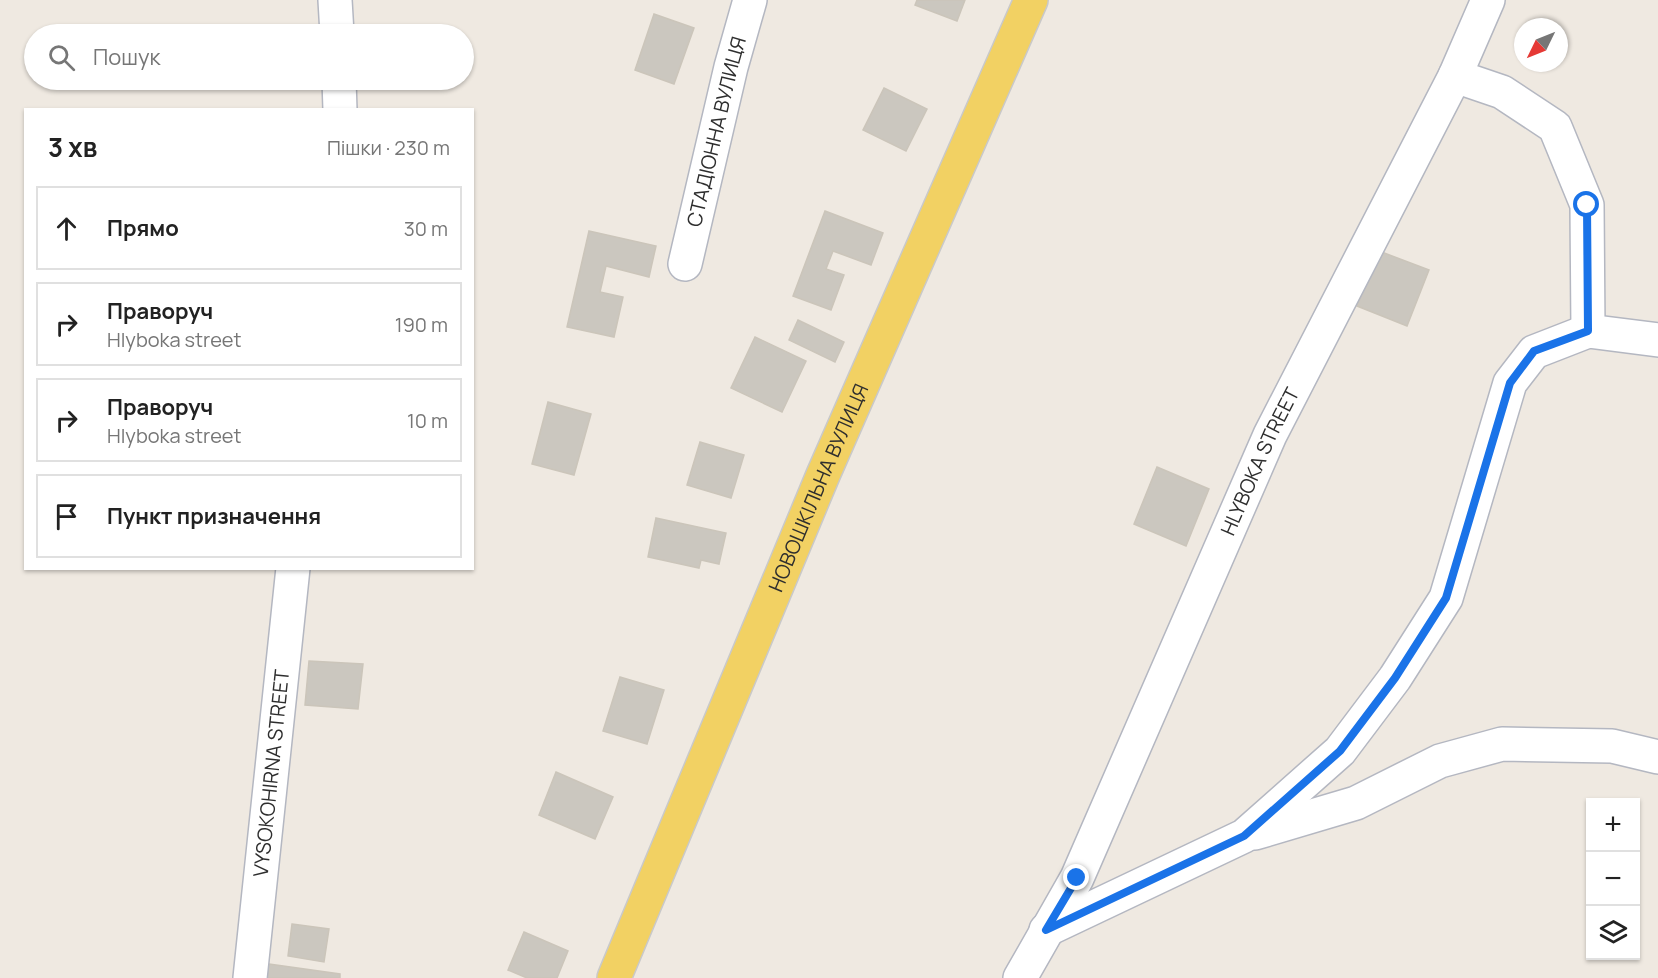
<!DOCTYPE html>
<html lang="uk">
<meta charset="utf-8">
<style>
:root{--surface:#fff;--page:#f6f6f6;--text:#222;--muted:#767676;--line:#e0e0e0}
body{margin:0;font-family:Manrope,sans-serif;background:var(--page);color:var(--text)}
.controls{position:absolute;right:18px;bottom:18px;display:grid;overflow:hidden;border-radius:0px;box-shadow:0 2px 4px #0004}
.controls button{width:54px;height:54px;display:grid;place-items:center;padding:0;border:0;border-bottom:2px solid var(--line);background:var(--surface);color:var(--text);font:30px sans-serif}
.compass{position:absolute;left:1514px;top:18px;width:54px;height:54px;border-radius:50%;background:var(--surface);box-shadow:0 2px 4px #0004;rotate:227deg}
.stop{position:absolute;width:18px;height:18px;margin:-14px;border:4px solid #1a73e8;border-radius:50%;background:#fff}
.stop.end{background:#1a73e8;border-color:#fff;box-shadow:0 2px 6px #0008}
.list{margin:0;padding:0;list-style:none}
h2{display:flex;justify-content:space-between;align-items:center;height:78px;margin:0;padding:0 24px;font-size:26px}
h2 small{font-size:20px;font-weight:400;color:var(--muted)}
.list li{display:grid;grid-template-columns:39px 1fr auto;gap:18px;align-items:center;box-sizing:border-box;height:84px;margin:0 12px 12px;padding:0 12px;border:2px solid var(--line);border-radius:0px}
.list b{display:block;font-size:22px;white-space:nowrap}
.list p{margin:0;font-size:20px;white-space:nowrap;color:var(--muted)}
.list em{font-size:20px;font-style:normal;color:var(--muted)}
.icon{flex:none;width:33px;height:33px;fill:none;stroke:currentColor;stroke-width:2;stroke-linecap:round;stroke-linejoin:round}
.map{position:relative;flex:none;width:1658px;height:978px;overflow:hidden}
.search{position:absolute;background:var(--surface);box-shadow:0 2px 4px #0004;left:24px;top:24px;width:450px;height:66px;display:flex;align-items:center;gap:15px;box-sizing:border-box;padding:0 21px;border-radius:33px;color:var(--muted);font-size:22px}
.panel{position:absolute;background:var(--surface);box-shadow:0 2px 4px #0004;left:24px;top:108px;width:450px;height:462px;border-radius:0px}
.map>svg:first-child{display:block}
.building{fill:#cbc7bf;stroke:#cbc5ba;stroke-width:1.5}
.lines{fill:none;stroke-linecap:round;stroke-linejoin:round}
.minor-casing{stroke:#b4b7c1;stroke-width:36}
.major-casing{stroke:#c9c9c9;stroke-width:36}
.minor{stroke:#fff;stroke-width:33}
.major{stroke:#f2d163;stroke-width:33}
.route{stroke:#1a73e8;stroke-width:8}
.labels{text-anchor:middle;stroke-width:6;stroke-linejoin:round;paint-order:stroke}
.street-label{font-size:20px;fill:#2e2e2e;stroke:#fff}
</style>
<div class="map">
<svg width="1658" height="978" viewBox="0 0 1658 978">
<rect width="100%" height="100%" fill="#efe9e1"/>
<!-- building -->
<g class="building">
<path d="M917 0H965L957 21 915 5Z"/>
<path d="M654 14 694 28 674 84 635 70Z"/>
<path d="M884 88 927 109 906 151 863 130Z"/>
<path d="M825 211 883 233 871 265 833 251 826 269 844 275 831 310 793 296Z"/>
<path d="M589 231 656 246 649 277 606 266 600 292 623 297 614 337 567 327Z"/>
<path d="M1379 251 1429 270 1407 326 1357 306Z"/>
<path d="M798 320 844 342 835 362 789 340Z"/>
<path d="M755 337 806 361 782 412 731 388Z"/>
<path d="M548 402 591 414 574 475 532 464Z"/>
<path d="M700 442 744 455 731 498 687 485Z"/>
<path d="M1157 467 1209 489 1186 546 1134 524Z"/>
<path d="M656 518 726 533 719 564 701 560 699 568 648 557Z"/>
<path d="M309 661 363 664 358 709 305 705Z"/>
<path d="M620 677 664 690 647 744 603 731Z"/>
<path d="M556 772 613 797 595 839 539 815Z"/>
<path d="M292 924 329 929 324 962 288 956Z"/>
<path d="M524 932 568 951 557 978H527L508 970Z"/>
<path d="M269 964 340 974V978H267Z"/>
</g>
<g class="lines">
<defs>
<g id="minor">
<path d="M335 0 337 34"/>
<path d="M1455 76 1502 92 1555 127 1587 205 1588 331"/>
<path d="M339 80 340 110"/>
<path id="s1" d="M685 264 731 67 750 0"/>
<path d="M1255 833 1356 803 1440 761 1502 744 1612 746 1658 757"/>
<path d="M1046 930 1244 836 1340 751 1395 678 1446 598 1510 383 1534 352 1588 331 1658 340"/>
<path id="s2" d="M250 978 293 568"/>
<path id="s3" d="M1020 978 1077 878 1270 435 1455 76 1488 0"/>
</g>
<g id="major">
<path id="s4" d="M614 978 823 475 1031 0"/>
</g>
</defs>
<!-- minor casing -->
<use href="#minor" class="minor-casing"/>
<!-- major casing -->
<use href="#major" class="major-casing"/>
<!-- minor -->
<use href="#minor" class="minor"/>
<!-- major -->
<use href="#major" class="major"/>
</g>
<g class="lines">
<!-- route -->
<path class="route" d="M1077 878 1046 930 1244 836 1340 751 1395 678 1446 598 1510 383 1534 351 1588 331 1587 205"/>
</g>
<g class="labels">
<!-- street labels -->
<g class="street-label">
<text dy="7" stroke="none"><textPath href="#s1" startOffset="136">СТАДІОННА ВУЛИЦЯ</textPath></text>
<text dy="7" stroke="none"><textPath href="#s3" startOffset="570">HLYBOKA STREET</textPath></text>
<text dy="7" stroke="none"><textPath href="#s4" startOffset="531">НОВОШКІЛЬНА ВУЛИЦЯ</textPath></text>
<text dy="7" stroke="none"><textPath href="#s2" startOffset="206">VYSOKOHIRNA STREET</textPath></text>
</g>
</g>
</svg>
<div class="controls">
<button>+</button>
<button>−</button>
<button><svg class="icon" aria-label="layers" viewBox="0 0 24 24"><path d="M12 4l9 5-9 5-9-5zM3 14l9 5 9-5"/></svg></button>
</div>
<svg class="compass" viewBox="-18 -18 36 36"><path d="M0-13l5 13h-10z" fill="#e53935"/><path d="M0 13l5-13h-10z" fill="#767676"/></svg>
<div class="stop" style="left:1587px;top:205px"></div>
<div class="stop end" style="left:1077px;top:878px"></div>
<div class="search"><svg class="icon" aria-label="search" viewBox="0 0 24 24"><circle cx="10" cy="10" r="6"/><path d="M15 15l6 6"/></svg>Пошук</div>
<section class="panel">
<h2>3 хв<small>Пішки · 230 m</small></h2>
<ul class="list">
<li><svg class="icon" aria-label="ahead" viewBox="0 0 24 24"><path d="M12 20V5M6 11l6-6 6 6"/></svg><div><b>Прямо</b></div><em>30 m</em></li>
<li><svg class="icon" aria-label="right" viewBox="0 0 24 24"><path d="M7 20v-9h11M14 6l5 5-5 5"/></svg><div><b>Праворуч</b><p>Hlyboka street</p></div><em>190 m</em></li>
<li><svg class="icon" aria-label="right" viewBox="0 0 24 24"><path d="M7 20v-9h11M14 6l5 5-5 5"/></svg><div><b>Праворуч</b><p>Hlyboka street</p></div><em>10 m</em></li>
<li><svg class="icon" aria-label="arrive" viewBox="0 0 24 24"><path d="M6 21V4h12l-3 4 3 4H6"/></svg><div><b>Пункт призначення</b></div></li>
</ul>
</section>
</div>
